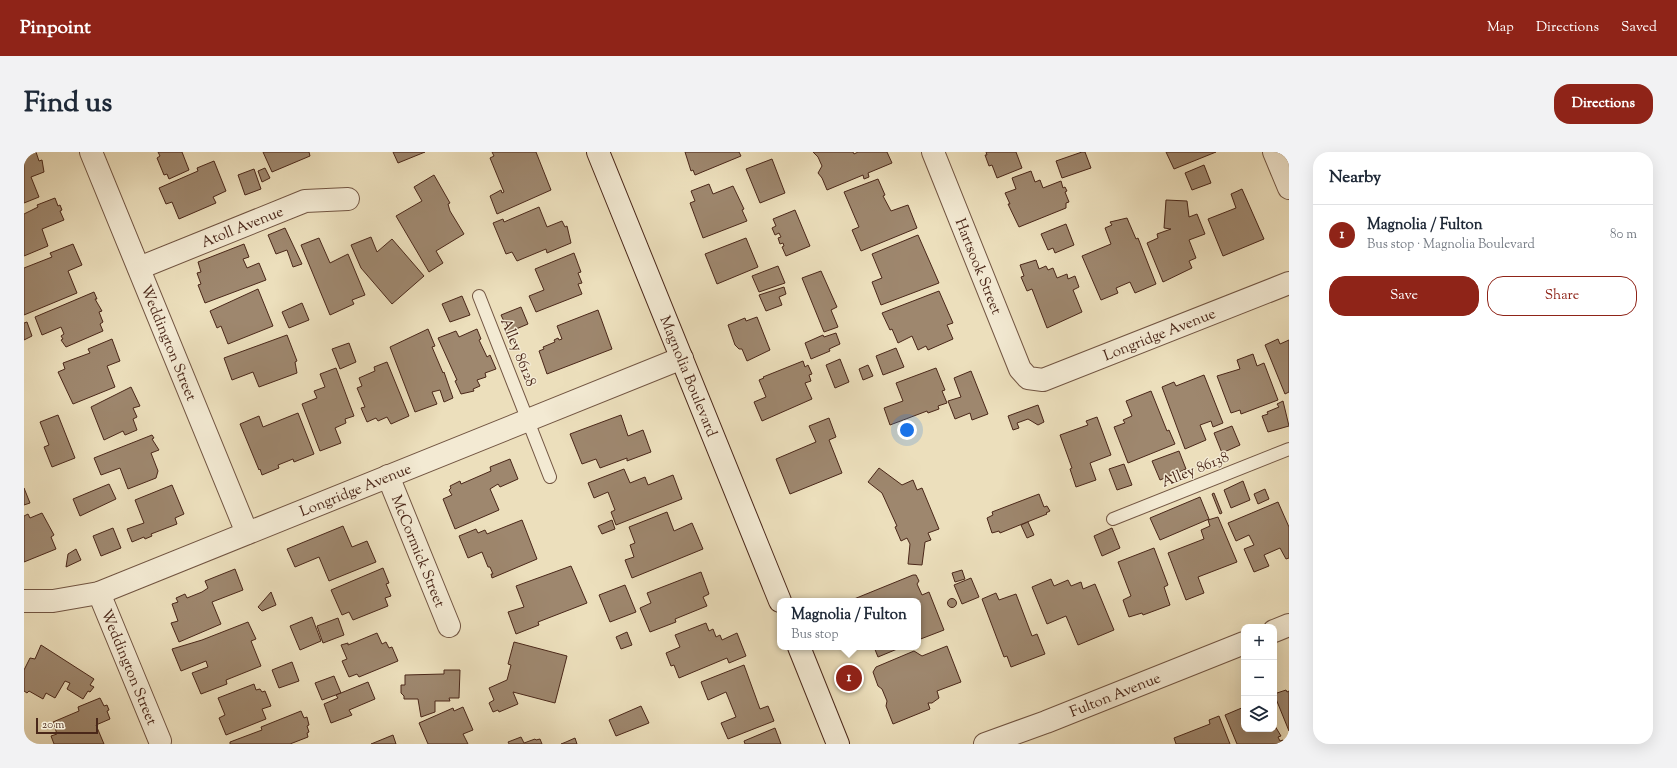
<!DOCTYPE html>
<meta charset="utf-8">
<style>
:root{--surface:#fff;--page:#f2f2f3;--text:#1f2937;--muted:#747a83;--line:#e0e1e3;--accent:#8f2418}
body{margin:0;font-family:"Sorts Mill Goudy",serif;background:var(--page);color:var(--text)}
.controls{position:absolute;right:12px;bottom:12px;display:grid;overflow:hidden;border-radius:8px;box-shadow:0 4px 16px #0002}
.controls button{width:36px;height:36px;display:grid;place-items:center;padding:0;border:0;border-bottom:1px solid var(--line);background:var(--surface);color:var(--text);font:20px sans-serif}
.scale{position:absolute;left:12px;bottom:10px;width:62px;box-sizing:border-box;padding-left:4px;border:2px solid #4a2719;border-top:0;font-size:11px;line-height:14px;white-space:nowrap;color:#4a2719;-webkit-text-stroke:3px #f3ead3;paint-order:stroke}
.you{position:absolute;left:883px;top:278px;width:14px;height:14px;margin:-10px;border:3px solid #fff;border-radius:50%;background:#1a73e8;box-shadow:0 0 0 6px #1a73e833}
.badge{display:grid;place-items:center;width:26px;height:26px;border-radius:50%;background:var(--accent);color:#fff;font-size:13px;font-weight:700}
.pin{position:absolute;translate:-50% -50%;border:2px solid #fff;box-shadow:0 1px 4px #0006}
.popup{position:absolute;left:753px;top:446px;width:144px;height:52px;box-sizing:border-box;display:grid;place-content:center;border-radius:8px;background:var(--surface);filter:drop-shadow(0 1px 3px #0005);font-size:13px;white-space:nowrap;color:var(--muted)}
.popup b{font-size:15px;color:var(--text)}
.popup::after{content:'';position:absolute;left:50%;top:100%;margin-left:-8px;border:8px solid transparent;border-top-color:var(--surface)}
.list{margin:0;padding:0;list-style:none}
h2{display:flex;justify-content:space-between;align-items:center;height:52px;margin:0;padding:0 16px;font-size:17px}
h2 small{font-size:13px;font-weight:400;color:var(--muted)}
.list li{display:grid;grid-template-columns:26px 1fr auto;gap:12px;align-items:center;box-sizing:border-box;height:60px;padding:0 16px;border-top:1px solid var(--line)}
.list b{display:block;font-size:15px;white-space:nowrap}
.list p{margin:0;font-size:13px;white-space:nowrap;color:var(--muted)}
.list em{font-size:13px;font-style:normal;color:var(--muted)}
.actions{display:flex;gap:8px;padding:12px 16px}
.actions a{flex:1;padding:9px 0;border:1px solid var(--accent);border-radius:16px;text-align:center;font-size:14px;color:var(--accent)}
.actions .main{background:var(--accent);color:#fff}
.icon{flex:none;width:22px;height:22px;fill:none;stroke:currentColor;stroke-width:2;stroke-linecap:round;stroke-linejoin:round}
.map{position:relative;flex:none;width:1265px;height:592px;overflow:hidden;border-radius:16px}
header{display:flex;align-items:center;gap:24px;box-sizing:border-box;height:56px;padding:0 20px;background:var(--accent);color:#fff}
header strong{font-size:19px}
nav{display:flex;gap:22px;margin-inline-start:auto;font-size:14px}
.intro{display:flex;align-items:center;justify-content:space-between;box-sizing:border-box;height:96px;padding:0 24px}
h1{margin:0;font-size:28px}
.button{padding:10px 18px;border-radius:16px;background:var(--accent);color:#fff;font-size:14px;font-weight:700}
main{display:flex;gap:24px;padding:0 24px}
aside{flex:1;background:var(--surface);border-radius:16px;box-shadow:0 4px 16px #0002}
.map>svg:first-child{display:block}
.building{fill:#9e876e;stroke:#4a2719}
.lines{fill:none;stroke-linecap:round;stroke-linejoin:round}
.service-casing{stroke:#725542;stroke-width:14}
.minor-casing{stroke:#725542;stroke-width:24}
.tertiary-casing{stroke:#725542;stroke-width:24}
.secondary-casing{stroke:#4a2719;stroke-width:24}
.service{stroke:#f3ead3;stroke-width:12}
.minor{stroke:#f3ead3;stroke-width:22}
.tertiary{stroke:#f3ead3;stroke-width:22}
.secondary{stroke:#f3ead3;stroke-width:22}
.labels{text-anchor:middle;stroke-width:3;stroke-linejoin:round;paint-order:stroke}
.street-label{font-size:15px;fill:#4a2719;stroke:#f3ead3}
</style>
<header>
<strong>Pinpoint</strong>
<nav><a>Map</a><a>Directions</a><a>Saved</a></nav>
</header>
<div class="intro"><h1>Find us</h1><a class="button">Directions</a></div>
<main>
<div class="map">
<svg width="1265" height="592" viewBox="0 0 1265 592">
<rect width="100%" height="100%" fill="#ecdfbc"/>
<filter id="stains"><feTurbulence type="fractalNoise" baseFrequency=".005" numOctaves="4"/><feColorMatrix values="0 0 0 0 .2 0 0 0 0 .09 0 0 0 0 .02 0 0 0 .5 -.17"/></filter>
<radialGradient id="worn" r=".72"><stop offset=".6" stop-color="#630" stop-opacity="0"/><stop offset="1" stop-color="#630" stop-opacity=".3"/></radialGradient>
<!-- building -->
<g class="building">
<path d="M5 0H12L15 9 18 8 20 20 7 25 15 45 0 51V2Z"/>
<path d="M134 0H158L165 18 145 27 143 22 140 23 133 6 136 4Z"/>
<path d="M239 0H285L286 4 248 20Z"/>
<path d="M369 0H401L374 11Z"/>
<path d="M468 0H512L527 38 473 62 466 44 477 38 478 41 480 40 466 6 470 4Z"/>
<path d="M661 0H715L717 4 671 23 669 18 667 19Z"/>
<path d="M789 0H829L830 2 834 0H863L868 11 844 21 845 25 840 27 839 23 803 38 798 26 794 21 798 14 794 5Z"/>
<path d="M962 0H992L998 16 973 26 968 13 965 14 961 3H963Z"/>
<path d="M1058 0H1061L1067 16 1038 26 1032 9Z"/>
<path d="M1142 0H1192L1150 17Z"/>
<path d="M748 7 761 41 736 51 722 17Z"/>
<path d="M190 9 202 39 189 45 192 51 155 67 148 50 142 52 135 36 174 19 173 16Z"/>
<path d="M1180 13 1187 31 1168 38 1161 21Z"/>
<path d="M241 16 246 26 238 30 234 19Z"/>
<path d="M230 17 237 37 221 43 214 23Z"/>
<path d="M1007 19 1011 30 1016 28 1019 36 1037 29 1039 36 1041 35 1043 39 1041 40 1045 50 1042 51V56L995 75 984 52H986L981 41 992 37 988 26Z"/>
<path d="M410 23 426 51 424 52 426 59 440 82 412 99 419 111 405 120 372 64 398 49 390 35Z"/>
<path d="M854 27 861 43 859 44 867 59 884 53 893 76 837 99 828 78 835 75 820 40Z"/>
<path d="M685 32 689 42 709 34 720 57 718 58 723 69 679 86 666 51 671 49 667 39Z"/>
<path d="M1218 37 1240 87 1199 104 1184 67 1212 56 1207 42Z"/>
<path d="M31 46 34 54 36 53 38 58 36 59 40 68 18 77 24 94 0 104V62L14 55 13 53Z"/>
<path d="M1142 48 1163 49 1165 65 1173 62 1181 82 1165 88 1172 106 1165 109 1168 116 1139 130 1123 91 1134 86 1133 82 1147 77 1140 76Z"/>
<path d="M515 55 523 75 538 69 541 75 543 74 547 91 523 101 522 97 493 109 488 100 482 102 469 71 479 67 480 70Z"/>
<path d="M771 58 786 94 762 104 758 95 760 94 759 91 756 92 754 86 757 85 755 81 751 83 748 76 752 74 749 67Z"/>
<path d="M1103 66 1112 87 1114 86 1132 132 1111 141 1106 130 1092 136 1094 141 1077 148 1058 104 1087 92 1081 76 1088 73 1086 70Z"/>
<path d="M1042 72 1050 93 1031 101 1029 96 1024 98 1017 82Z"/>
<path d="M261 76 278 112 269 115 263 98 252 102 244 83Z"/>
<path d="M894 83 915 131 857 153 848 130 858 126 848 102Z"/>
<path d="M347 85 353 100 368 87 400 124 368 152 337 116 327 93Z"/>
<path d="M295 86 306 111 324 102 341 143 328 148 330 152 306 163 277 93Z"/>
<path d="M722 86 734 115 693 132 681 102Z"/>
<path d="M49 92 58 113 44 119 53 141 0 163V116L28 105 26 101Z"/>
<path d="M220 92 225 105 219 107 223 116 235 111 242 128 181 151 174 133 177 132 173 121 177 120 174 110Z"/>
<path d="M550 101 557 120 554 121 558 131 554 132 558 142 512 160 505 144 520 138 511 117Z"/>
<path d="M1012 108 1015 117 1022 114 1024 118 1029 116 1033 126 1043 122 1044 127 1051 124 1055 135 1049 138 1058 160 1023 176 1008 137 1003 139 997 125 1000 124 996 113Z"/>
<path d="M754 114 761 131 735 140 728 124Z"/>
<path d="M797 119 813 155 807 158 814 175 800 180 778 126Z"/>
<path d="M760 135 762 142 755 145 758 153 742 159 735 143Z"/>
<path d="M234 137 249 174 204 192 197 174 193 176 186 159Z"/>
<path d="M915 139 929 171 923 173 929 187 904 198 902 194 894 198 888 184 874 191 868 177 866 178 858 161Z"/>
<path d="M70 140 73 147H71L78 159 75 160 79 170 76 172 79 179 42 195 37 188 39 187 37 184 40 182 37 175 18 183 11 165Z"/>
<path d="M438 144 446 163 426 170 418 152Z"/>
<path d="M278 151 285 168 265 176 258 160Z"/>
<path d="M497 155 504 172 485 180 477 163Z"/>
<path d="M574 158 588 197 523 222 515 199 520 197 519 195 531 190 530 188 534 186 535 188 538 187 533 174Z"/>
<path d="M733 165 746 198 723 209 718 197H715L711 193 704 173 721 166 722 169Z"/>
<path d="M3 170 8 184 0 188V171Z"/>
<path d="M404 177 411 194 408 195 419 221 420 220 429 246 420 250 416 238 408 240 413 252 391 260 366 195Z"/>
<path d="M453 177 457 187 455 188 463 205 466 203 472 217 461 221 462 225 453 228 456 234 449 237 450 239 437 242 431 229 433 228 414 186 432 179 435 185Z"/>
<path d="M812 181 816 192 805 197 806 199 787 207 781 191 799 183 800 185Z"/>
<path d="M263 183 273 209 271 210 273 221 235 235 229 220 208 228 200 206Z"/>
<path d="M88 187 96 209 83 214 91 235 49 252 34 220 41 217 39 211 66 201 64 197Z"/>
<path d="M1254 187 1256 192 1265 188V240L1261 242 1241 193Z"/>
<path d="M325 191 332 210 316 217 308 197Z"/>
<path d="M872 196 880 215 859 223 852 204Z"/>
<path d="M1229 202 1233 214 1240 211 1254 248 1217 262 1216 258 1207 261 1193 224 1216 217 1213 208Z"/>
<path d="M816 207 825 230 811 236 802 213Z"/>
<path d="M779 209 781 215 784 213 788 222 785 223 787 229 781 231 788 247 738 269 730 250 742 245 735 228 740 226 739 225Z"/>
<path d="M363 210 385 264 367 272 363 265 354 269 352 266 343 270 337 256 341 255 333 236 338 234 335 226 351 219 350 215Z"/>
<path d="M844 213 849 224 839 228 835 217Z"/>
<path d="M312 216 330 264 321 267 322 271 311 276 317 291 296 299 278 252 293 246 290 239 301 235 296 222Z"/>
<path d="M912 216 921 238 918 239 923 251 914 254 915 257 904 261 903 259 866 273 860 256 879 249 872 231Z"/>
<path d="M947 219 964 262 948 268 946 261 931 267 924 249 937 245 930 226Z"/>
<path d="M1180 223 1199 271 1189 275 1187 269 1176 273 1182 288 1161 297 1138 235 1150 230 1152 234Z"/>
<path d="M107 235 116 254 109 256 113 265 109 267 113 278 101 283 99 279 80 288 67 255Z"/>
<path d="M1127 239 1143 279 1145 278 1151 292 1104 311 1090 275 1101 271 1099 268 1108 264 1102 249Z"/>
<path d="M1259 249 1265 274 1244 280 1238 264 1244 262 1243 260 1255 255 1253 252Z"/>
<path d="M1014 253 1020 270 1014 273 1004 267 993 271 995 276 989 278 984 264Z"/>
<path d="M274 261 290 302 270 310 269 307 254 313 255 316 238 323 236 317 235 318 216 272 235 264 239 275Z"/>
<path d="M34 263 51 306 28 315 20 295 25 293 16 270Z"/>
<path d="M597 263 604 284 619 278 627 300 603 309V306L576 316 572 307 558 312 546 282Z"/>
<path d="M1073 265 1087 303 1066 311 1072 328 1052 335 1046 317 1048 316 1036 283 1064 273 1062 269Z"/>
<path d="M805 266 812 285 805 288 818 321 766 342 752 307 792 290 785 274Z"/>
<path d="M1208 274 1216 293 1198 301 1190 281Z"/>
<path d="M128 283 130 286 128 287 135 298 127 301 134 319 132 326 104 337 96 316 77 323 70 306Z"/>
<path d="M1155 299 1162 317 1136 328 1128 309Z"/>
<path d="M486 307 494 327 476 335 474 332 466 337 475 358 431 377 419 347 428 343 425 338 427 336 426 334 436 329 437 332 467 319 466 315Z"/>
<path d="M1100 312 1108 333 1093 338 1085 317Z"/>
<path d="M855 316 878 333 889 328 893 338 898 336 915 377 904 381 907 388 901 390 898 413 884 412 886 392 883 386 877 389 871 375 873 374 858 341 844 330Z"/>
<path d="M600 317 606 331 621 325 624 333 649 323 658 347 592 373 587 360 591 358 584 340 570 346 564 331Z"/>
<path d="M1219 329 1226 348 1207 356 1200 338Z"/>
<path d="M85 332 92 347 56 364 49 347Z"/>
<path d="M148 333 160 362 151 366 153 372 127 382 128 384 121 387 120 385 108 390 103 377 120 371 111 348Z"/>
<path d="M0 336 6 351 0 353Z"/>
<path d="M1241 337 1245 347 1234 352 1230 342Z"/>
<path d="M1190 341 1198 361 1196 362 1188 342Z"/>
<path d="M1015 342 1020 355 1023 354 1026 359 1022 361 1023 362 976 381 975 379 968 381 963 366 969 363 968 360Z"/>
<path d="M1176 345 1185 367 1136 388 1126 366Z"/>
<path d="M1254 350 1265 375V406L1262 407 1256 396 1240 403 1245 414 1230 420 1220 397 1230 393 1225 383 1212 389 1204 371Z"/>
<path d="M643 360 650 379 668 371 679 397 608 426 601 408 610 405 606 393 611 391 605 375Z"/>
<path d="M18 361 30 383 27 385 32 397 0 410V364L4 362 6 366Z"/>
<path d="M1194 365 1213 410 1174 425 1180 441 1162 448 1144 401 1180 387 1177 378 1186 374 1184 368Z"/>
<path d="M498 368 513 407 468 426 467 422H469L466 415H464L458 400 444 406 435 384 452 377 454 381 461 378 463 382Z"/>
<path d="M588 368 591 377 578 382 574 374Z"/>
<path d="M1004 370 1010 383 1003 386 997 373Z"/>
<path d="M319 374 328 395 343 389 352 410 305 429 295 405 271 415 263 397Z"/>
<path d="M89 376 97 396 77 404 69 384Z"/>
<path d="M1088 376 1096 396 1078 404 1070 384Z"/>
<path d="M1130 396 1144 433 1140 435 1146 453 1119 463 1118 461 1105 465 1099 448 1107 444 1094 410Z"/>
<path d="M52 397 57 408 42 415 44 402Z"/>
<path d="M547 414 563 451 514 470 515 473 492 482 484 460 500 455 492 434Z"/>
<path d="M359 416 365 431 362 432 367 444 361 446 364 454 329 468 325 460 318 463 307 438Z"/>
<path d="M211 417 219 438 188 450 197 472 155 490 147 471 154 469 148 452 154 450 152 446 161 442 163 446 178 440 184 436 181 429Z"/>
<path d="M938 418 941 427 931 430 928 421Z"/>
<path d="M677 420 685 442 679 445 683 454 651 467 652 470 626 480 616 456 627 451 623 441Z"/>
<path d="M889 423H892L895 429 893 432 898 443 905 440 920 478 894 488V449H831L830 447Z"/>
<path d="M947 426 955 445 938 452 930 433Z"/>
<path d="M1027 427 1030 434 1044 428 1047 434 1057 430 1059 437 1071 432 1090 478 1054 493 1042 464 1023 472 1008 435Z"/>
<path d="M601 433 612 460 586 470 575 443Z"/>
<path d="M247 440 252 453 238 459 234 455Z"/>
<path d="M972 441 975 448 992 442 1008 484 1013 482 1021 502 987 515 983 504 980 505 958 447Z"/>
<circle cx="928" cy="451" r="4.5"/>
<path d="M288 465 297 489 276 498 266 474Z"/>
<path d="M314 466 320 483 299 491 293 474Z"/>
<path d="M224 470 232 487 227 489 237 514 202 528 203 532 177 542 168 521 184 515 182 509 157 519 148 497 178 488Z"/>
<path d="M682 471 685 479 689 477 692 485 696 483 698 488 713 481 722 504 705 511 703 506 655 526 650 513 647 514 642 501 656 495 651 483Z"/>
<path d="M603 480 608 493 597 497 592 485Z"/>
<path d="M353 481 358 492 362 490 365 496 368 495 374 509 335 525 333 522 325 525 318 509 323 507 317 493 324 491V493Z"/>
<path d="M490 490 543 504 531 551 489 540 494 552 475 560 474 558 469 560 465 551 470 548 465 536 483 528 487 513 484 512Z"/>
<path d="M17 493 70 527 66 533 70 535 66 540 64 539 59 547 43 537 46 531 41 529 31 546 22 541 19 547 5 539 3 541 0 539V518L6 506 11 507Z"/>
<path d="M923 494 937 530 913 539 915 546 908 551H904L906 557 869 572 862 554 863 549 858 537 854 534 849 520 852 515 890 499 898 504Z"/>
<path d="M850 495H878L854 505Z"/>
<path d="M268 510 275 529 255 536 248 518Z"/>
<path d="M720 513 736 557 744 554 750 569 704 587 697 571 712 565 702 540 684 548 677 530Z"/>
<path d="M420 518H436L435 546H425L426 549H411V560L397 565 394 547H380V544L377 541V533H381V523L420 522Z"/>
<path d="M310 524 317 541 298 548 291 531Z"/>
<path d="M344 530 351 547 325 558 328 563 307 571 300 552 314 546 312 543Z"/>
<path d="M230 532 232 538 236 537 238 540 241 539 247 554 238 557 242 567 202 583 195 566 201 563 194 546Z"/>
<path d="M1262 538 1263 540 1265 539V579L1250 542Z"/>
<path d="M76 546 80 554 83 553 85 558 83 559 86 567 72 573 80 592H30L27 584 33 582 29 570 55 559 54 555Z"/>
<path d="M617 554 625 571 592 584 585 568Z"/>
<path d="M439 555 449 578 439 582 444 592H404L395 571 429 556 430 559Z"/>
<path d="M1220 555V577H1250L1251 574 1257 584 1254 585 1256 589 1259 588 1261 592H1213L1201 563Z"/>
<path d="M277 559 280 566 283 565 285 573 283 574 285 580 283 581 284 585 266 592H206V590L238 578 237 575Z"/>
<path d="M1195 564 1206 592H1152L1150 586 1186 572 1185 568Z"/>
<path d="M751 576 757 592H721L720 589Z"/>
<path d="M369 583 372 592H347Z"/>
<path d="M497 585 500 591 511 587 512 588 516 587 518 592H485L484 590Z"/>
<path d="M551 586 553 592H537L542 590Z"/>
</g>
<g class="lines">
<defs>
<g id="service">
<path d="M455 144 526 325"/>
<path d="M1089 367 1265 297"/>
</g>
<g id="minor">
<path id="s1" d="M67 0 223 381"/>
<path id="s2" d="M909 0 996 217 1004 226 1019 228 1265 131"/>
<path d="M1250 0 1265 36"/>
<path id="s3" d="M115 116 281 49 324 47"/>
<path id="s4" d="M364 324 425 474"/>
<path id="s5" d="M75 441 136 589"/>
<path id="s6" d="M0 449H29L75 441 658 206"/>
</g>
<g id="tertiary">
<path d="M1250 479 1265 473"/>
<path id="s7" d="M961 592 1022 570 1220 491"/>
</g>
<g id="secondary">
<path id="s8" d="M574 0 756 449"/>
<path d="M775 495 814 592"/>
</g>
</defs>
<!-- service casing -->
<use href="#service" class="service-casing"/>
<!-- minor casing -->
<use href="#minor" class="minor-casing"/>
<!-- tertiary casing -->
<use href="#tertiary" class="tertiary-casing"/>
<!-- secondary casing -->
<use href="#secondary" class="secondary-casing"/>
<!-- service -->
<use href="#service" class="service"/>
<!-- minor -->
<use href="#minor" class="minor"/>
<!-- tertiary -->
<use href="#tertiary" class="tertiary"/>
<!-- secondary -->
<use href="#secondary" class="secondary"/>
</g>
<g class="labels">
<!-- street labels -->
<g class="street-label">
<text dy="5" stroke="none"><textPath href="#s3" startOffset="111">Atoll Avenue</textPath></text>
<text dy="5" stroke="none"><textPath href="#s2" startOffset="123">Hartsook Street</textPath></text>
<text dy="5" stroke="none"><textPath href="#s2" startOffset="386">Longridge Avenue</textPath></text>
<text dy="5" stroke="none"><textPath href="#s1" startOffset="206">Weddington Street</textPath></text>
<text transform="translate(495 200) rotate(68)" y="5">Alley 86128</text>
<text dy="5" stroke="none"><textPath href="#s8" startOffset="242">Magnolia Boulevard</textPath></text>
<text transform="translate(1171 317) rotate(-22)" y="5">Alley 86138</text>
<text dy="5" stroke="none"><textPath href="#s6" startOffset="352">Longridge Avenue</textPath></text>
<text dy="5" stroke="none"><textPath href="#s4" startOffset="81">McCormick Street</textPath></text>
<text dy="5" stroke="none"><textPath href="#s5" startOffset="80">Weddington Street</textPath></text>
<text dy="5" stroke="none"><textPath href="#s7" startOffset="139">Fulton Avenue</textPath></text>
</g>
</g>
<rect width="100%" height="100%" filter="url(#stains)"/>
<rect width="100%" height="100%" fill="url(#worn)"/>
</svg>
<div class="controls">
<button>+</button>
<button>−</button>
<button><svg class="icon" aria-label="layers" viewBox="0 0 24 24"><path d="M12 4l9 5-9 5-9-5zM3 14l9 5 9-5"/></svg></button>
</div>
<div class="scale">20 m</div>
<div class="you"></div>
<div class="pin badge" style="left:825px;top:526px">1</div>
<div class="popup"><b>Magnolia / Fulton</b>Bus stop</div>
</div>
<aside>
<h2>Nearby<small></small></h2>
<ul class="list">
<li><span class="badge">1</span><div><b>Magnolia / Fulton</b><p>Bus stop · Magnolia Boulevard</p></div><em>80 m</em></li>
</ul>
<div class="actions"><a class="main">Save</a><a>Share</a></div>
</aside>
</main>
